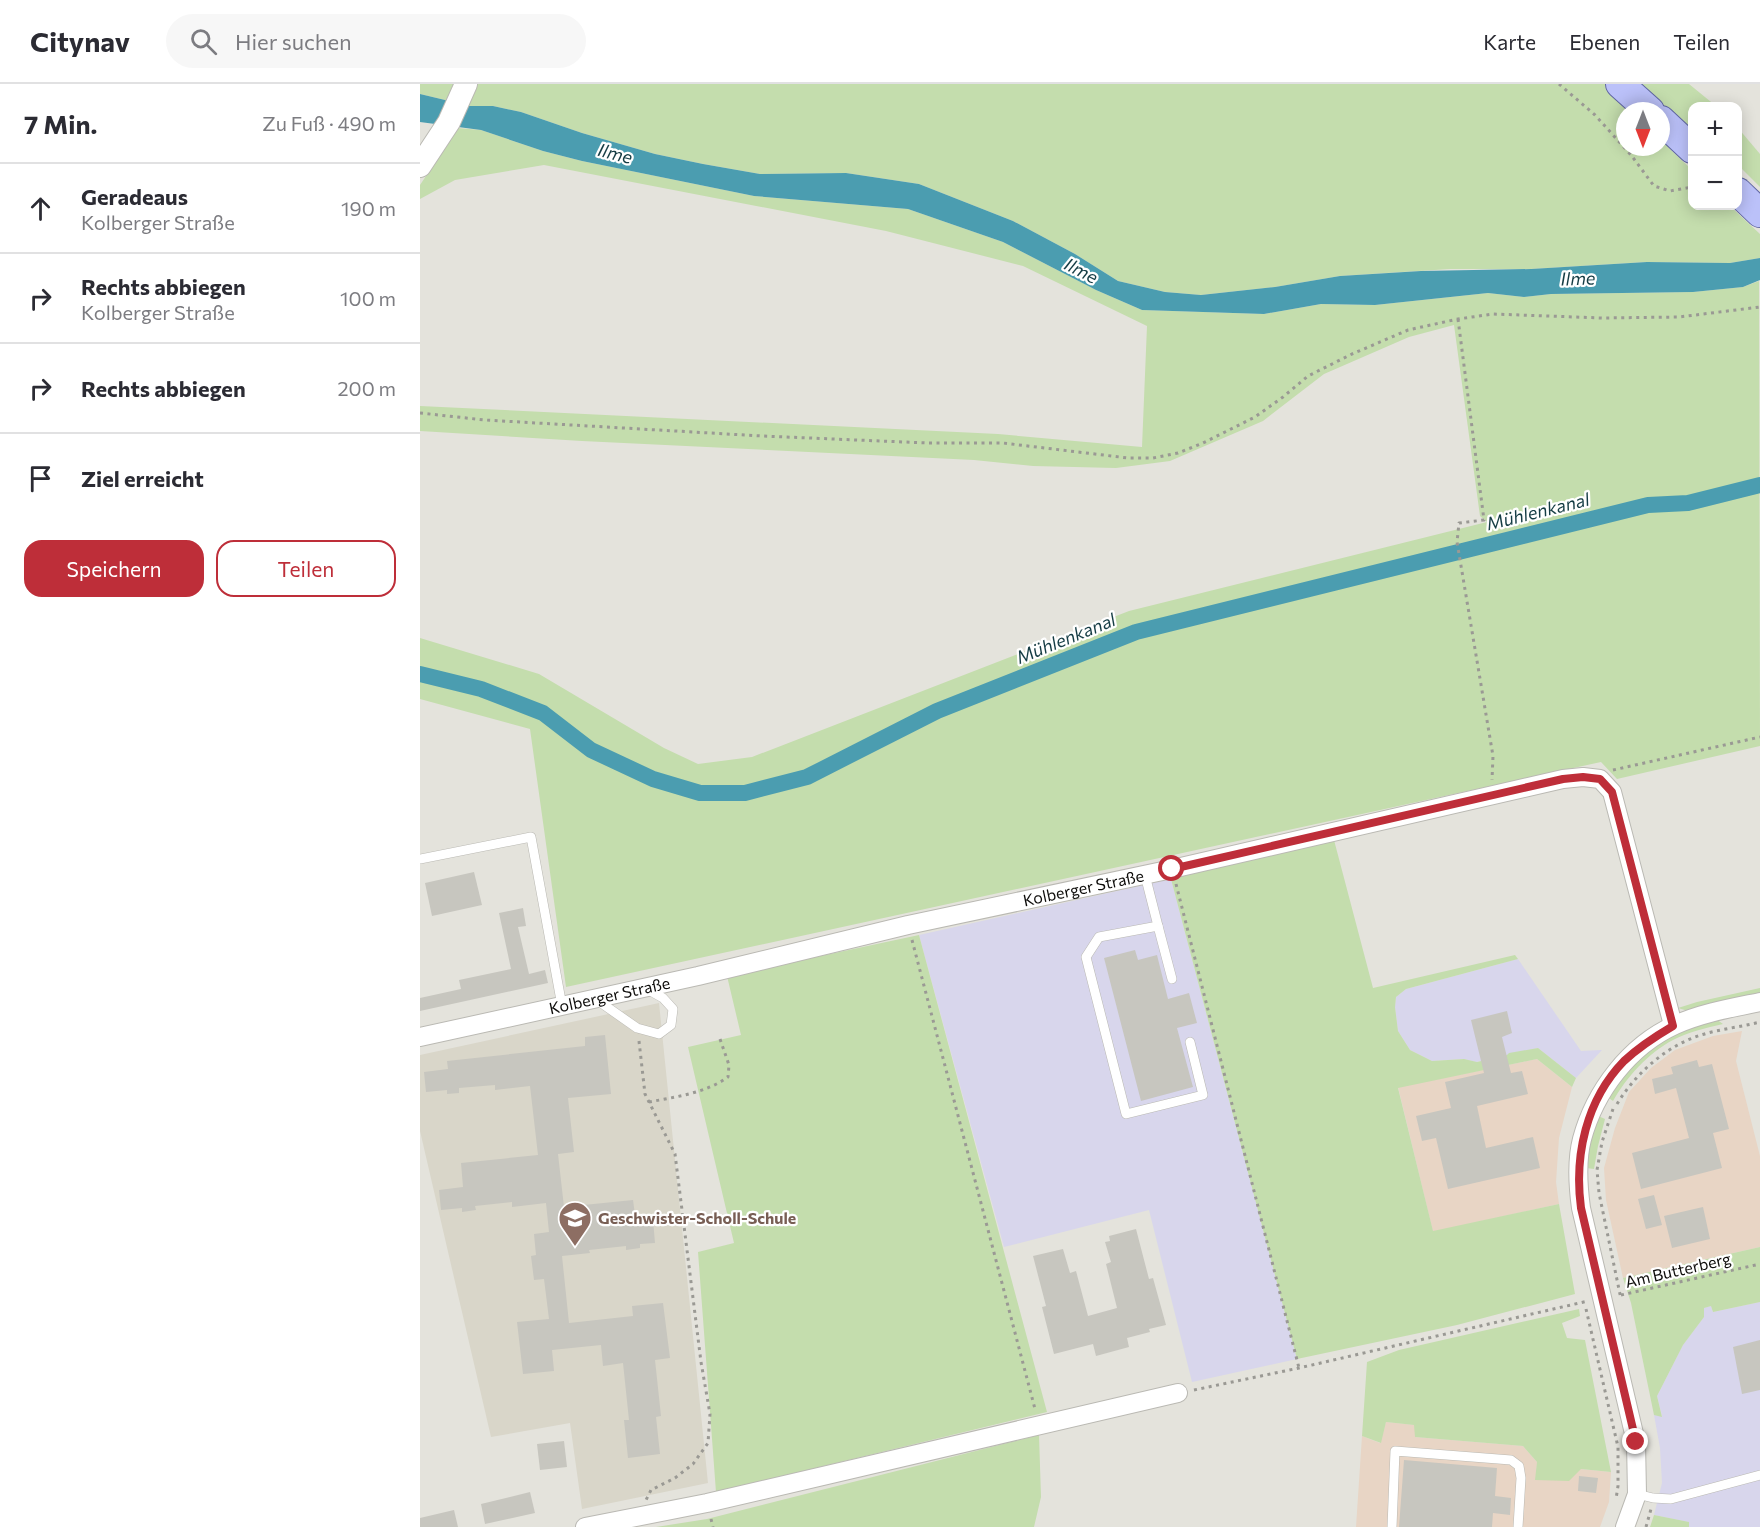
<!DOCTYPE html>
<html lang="de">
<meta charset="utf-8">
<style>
:root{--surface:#fff;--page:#f7f7f7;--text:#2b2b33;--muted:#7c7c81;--line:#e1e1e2;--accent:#be2e39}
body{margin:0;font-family:Commissioner,sans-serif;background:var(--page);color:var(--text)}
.controls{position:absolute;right:18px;top:18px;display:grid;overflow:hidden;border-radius:12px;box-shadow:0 3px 15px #0003}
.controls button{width:54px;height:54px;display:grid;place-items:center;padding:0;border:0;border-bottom:2px solid var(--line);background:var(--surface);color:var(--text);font:30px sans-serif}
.compass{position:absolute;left:1196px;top:18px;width:54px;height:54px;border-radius:50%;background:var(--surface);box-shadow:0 3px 15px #0003;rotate:180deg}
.stop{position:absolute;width:18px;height:18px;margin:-14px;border:4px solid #be2e39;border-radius:50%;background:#fff}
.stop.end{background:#be2e39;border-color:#fff;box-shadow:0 2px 6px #0008}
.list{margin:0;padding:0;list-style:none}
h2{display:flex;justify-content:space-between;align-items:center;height:78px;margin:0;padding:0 24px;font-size:26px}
h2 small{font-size:20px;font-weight:400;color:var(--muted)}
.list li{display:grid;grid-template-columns:39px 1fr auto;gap:18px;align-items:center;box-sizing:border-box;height:90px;padding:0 24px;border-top:2px solid var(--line)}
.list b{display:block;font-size:22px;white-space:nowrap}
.list p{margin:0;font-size:20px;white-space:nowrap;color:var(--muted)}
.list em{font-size:20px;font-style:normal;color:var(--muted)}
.actions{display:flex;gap:12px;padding:18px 24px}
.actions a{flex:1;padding:14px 0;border:2px solid var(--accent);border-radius:18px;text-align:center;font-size:21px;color:var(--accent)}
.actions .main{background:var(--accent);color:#fff}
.icon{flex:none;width:33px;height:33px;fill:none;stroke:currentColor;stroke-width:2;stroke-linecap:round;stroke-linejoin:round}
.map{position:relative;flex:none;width:1340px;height:1443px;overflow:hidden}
header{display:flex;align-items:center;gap:36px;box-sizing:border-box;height:84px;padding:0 30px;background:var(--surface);border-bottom:2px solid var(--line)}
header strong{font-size:28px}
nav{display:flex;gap:33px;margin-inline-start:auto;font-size:21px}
.search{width:420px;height:54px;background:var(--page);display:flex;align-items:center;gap:15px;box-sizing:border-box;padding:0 21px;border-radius:33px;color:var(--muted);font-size:22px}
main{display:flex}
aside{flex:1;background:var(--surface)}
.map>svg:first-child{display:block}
.commercial{fill:#d8d6ec}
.industrial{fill:#e8d5c5}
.built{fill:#d9d6c9}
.green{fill:#c4ddad;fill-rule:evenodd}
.water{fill:#4b9db0}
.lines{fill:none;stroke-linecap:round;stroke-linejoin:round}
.canal{stroke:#4b9db0;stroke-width:16}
.building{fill:#c7c6bf}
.service-casing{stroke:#bab9b3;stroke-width:10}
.minor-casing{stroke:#bab9b3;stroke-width:20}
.tertiary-casing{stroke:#bab9b3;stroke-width:24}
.primary-casing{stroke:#6167a3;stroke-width:30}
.path{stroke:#9a9994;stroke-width:3;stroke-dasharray:3 4.5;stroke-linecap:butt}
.service{stroke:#fff;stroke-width:9}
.minor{stroke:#fff;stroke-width:18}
.tertiary{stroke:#fff;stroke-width:22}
.primary{stroke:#bbc1f9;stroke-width:28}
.route{stroke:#be2e39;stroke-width:8}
.labels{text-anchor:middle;stroke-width:4.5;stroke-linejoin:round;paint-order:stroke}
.street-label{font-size:16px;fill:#0d0c0a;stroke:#fff}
.education-label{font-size:16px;font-weight:bold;fill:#785e54;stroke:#fff;text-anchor:start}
.water-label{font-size:18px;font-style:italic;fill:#153c44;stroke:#fff}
</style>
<header>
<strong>Citynav</strong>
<div class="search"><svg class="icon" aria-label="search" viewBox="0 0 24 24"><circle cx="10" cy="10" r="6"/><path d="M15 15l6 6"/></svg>Hier suchen</div>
<nav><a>Karte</a><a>Ebenen</a><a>Teilen</a></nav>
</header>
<main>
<aside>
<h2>7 Min.<small>Zu Fuß · 490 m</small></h2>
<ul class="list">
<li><svg class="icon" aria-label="ahead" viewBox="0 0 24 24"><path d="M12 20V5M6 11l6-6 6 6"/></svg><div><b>Geradeaus</b><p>Kolberger Straße</p></div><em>190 m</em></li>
<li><svg class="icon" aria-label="right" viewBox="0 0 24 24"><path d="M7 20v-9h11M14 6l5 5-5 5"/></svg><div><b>Rechts abbiegen</b><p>Kolberger Straße</p></div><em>100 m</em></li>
<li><svg class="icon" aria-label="right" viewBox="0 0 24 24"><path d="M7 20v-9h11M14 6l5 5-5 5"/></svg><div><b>Rechts abbiegen</b></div><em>200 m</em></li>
<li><svg class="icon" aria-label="arrive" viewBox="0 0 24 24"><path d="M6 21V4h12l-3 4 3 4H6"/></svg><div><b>Ziel erreicht</b></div></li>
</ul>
<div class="actions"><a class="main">Speichern</a><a>Teilen</a></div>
</aside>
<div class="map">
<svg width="1340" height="1443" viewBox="0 0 1340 1443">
<rect width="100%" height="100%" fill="#e4e3dc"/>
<!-- commercial -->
<g class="commercial">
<path d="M751 795 877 1275 772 1298 729 1126 584 1163 499 851Z"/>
<path d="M1098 875 1161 967 1182 966 1156 994 1118 964 1056 978 1044 975 1012 977 990 966 978 947 975 923 976 913 986 905Z"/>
<path d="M1340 1218V1443H1269L1268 1438 1234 1431 1242 1399 1240 1364 1234 1331 1242 1332 1237 1312 1263 1261 1284 1233V1224L1291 1222 1293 1228Z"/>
</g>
<!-- industrial -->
<g class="industrial">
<path d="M1322 947 1316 977 1340 1072V1163L1203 1194 1186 1116 1184 1084 1195 1044 1209 1008 1231 984 1255 966 1293 952Z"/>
<path d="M1117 975 1152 1003 1139 1054 1136 1098 1139 1120 1013 1148 978 1003Z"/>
<path d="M966 1338 995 1341V1353L1103 1362 1117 1378 1116 1396 1161 1385 1191 1388 1189 1418 1180 1443H936L942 1352 960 1359Z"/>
</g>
<!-- built -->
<path class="built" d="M239 919 288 1399 162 1425 150 1339 71 1353 0 1047V971Z"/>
<!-- green -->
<g class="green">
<path d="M0 0H1269L1296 22H1272V42L1248 63 1272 86V122H1310L1340 150V174L1310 179 1227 178 1111 185H1030L920 192 855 203 781 211 745 208 698 197 655 170 593 137 499 100 426 89 340 90 283 80 235 70 162 49 101 28 73 22H50L0 10ZM1205 27H1241V63H1205Z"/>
<path d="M38 44 61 46 123 67 162 77 334 112 488 125 583 158 676 206 722 226 844 230 901 220 955 221 1068 209 1104 213 1131 210 1273 208 1323 203 1339 197 1340 662 1197 695 1181 678 146 903 110 645 0 615V554L119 590 244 664 278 680 332 673 709 527 1067 438 1060 432 1034 241 989 253 904 290 843 337 750 377 696 384 613 382 554 376 162 357 0 347V322L578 350 722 363 727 242 603 182 466 147 124 81 35 96 0 115V101Z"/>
<path d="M1318 44 1340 70V103L1318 81Z"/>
<path d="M914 756 953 904 1095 871 1098 875 986 905 976 913 975 923 978 947 990 966 1012 977 1044 975 1057 978 1087 971 1089 969 1118 964 1156 994 1152 1003 1117 975 978 1004 1013 1147 1139 1120 1155 1210 1037 1241 877 1275 751 795Z"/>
<path d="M499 851 627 1328 296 1408 278 1168 314 1159 268 963 321 951 307 892Z"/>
<path d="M1340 904V910L1268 927 1258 924 1277 918Z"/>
<path d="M1296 935 1303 940C1286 944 1268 948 1253 956 1228 969 1206 994 1193 1017L1186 1012 1206 983 1246 953Z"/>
<path d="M1176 1031 1185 1035 1178 1062 1174 1085 1166 1084Z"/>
<path d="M1340 1163V1218L1293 1228 1291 1222 1284 1224V1233L1263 1261 1237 1312 1242 1333 1234 1331 1211 1219 1203 1194Z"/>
<path d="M1159 1225 1160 1232 1142 1239 1147 1254 1165 1256 1191 1388 1161 1385 1149 1397 1115 1396 1117 1378 1103 1362 995 1353 994 1341 966 1338 961 1359 942 1352 947 1278 979 1266Z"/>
<path d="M619 1351 621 1413 614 1443H236L287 1435Z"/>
<path d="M1234 1431 1269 1438V1443H1230Z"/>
</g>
<!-- water -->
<path class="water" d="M0 10 50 22H73L101 28 162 49 235 70 283 80 340 90 426 89 499 100 593 137 655 170 698 197 745 208 781 211 855 203 920 192 1001 187 1111 185 1227 178 1310 179 1340 174V196L1323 203 1273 208 1131 210 1104 213 1068 209 955 221 901 220 844 230 722 226 676 206 583 158 488 125 334 112 162 77 123 67 61 46 0 38Z"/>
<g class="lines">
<!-- canal -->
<path class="canal" d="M0 590 61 605 123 629 171 666 233 695 280 709H325L387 693 517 627 716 548 1228 421 1268 419 1340 401"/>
</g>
<!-- building -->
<g class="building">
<path d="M54 788 62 821 12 832 5 799Z"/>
<path d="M103 824 106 842 98 843 109 890 125 886 128 899 0 927V914L41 905 39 896 91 885 79 829Z"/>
<path d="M715 866 718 876 737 871 748 915 769 909 777 939 757 944 773 1003 721 1017 684 874Z"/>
<path d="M1087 927 1092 949 1082 953 1091 989 1102 987 1108 1010 1057 1022 1066 1064 1113 1053 1120 1084 1028 1105 1016 1054 1002 1057 996 1032 1031 1024 1025 998 1064 989 1051 936Z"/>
<path d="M185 951 191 1010 148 1014 154 1068 138 1070 144 1123 213 1116 216 1138 233 1136 235 1159 220 1160V1164L206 1166V1162L169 1166 170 1169 142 1172 149 1239 213 1232 212 1222 243 1219 250 1274 235 1276 241 1332 236 1333 240 1370 208 1374 204 1336H209L203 1279 183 1282 181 1261 132 1266 134 1287 103 1290 97 1238 129 1235 124 1195 114 1196 111 1172 116 1171 114 1150 129 1148 126 1119 92 1123V1118L55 1122 56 1126 42 1128V1124L21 1126 19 1106 43 1103 41 1079 118 1071 110 1002 75 1006V1001L39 1004V1009L27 1010V1006L6 1008 4 988 28 985 27 977 165 962V953Z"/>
<path d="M1277 976 1279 983 1292 980 1309 1045 1293 1049 1302 1084 1221 1105 1212 1069 1269 1054 1256 1004 1235 1010 1232 995 1253 990 1251 983Z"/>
<path d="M1234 1111 1242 1141 1226 1145 1218 1115Z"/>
<path d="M1283 1123 1290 1155 1252 1164 1244 1132Z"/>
<path d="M716 1145 729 1195 733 1194 746 1241 729 1245 730 1248 707 1254 709 1263 676 1272 673 1260 634 1270 622 1223 626 1222 613 1172 643 1165 650 1189 656 1187 668 1232 697 1224 686 1180 691 1178 685 1158 690 1157 689 1152Z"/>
<path d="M1340 1256V1306L1322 1310 1313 1263Z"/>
<path d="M144 1357 147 1383 120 1386 117 1360Z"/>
<path d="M984 1376 1077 1384 1075 1412 1091 1414 1090 1431 1073 1429 1072 1443H979Z"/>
<path d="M1159 1392 1178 1394 1176 1409 1158 1407Z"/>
<path d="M110 1408 115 1429 65 1440 61 1420Z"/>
<path d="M34 1426 38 1443H0V1434Z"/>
</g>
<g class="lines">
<defs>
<g id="service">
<path d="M0 775 111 753 142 922"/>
<path d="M725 791 738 842 679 853 666 873 706 1030 783 1011 770 958"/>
<path d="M738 842 752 895"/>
<path d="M177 916 217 944 239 950 251 941 253 925 243 914 227 905"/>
<path d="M1217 1410 1233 1414 1251 1415 1340 1391"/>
<path d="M972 1443 975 1367 1091 1376 1099 1382 1101 1394 1098 1443"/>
</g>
<g id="minor">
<path id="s1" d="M0 953 278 892 488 841 752 785 1143 695 1163 693 1180 695 1192 708 1253 941"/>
<path d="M165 1443 287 1419 758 1309"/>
<path d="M1205 1443 1217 1410 1216 1358 1161 1124C1158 1102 1156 1078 1162 1055 1175 1007 1209 962 1255 941 1282 929 1311 924 1340 918"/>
</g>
<path id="tertiary" d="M0 82 29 38 46 0"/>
<g id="primary">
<path d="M1200 0 1230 27"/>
<path d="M1241 36 1272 65"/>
<path d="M1318 108 1340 129"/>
</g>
</defs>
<!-- service casing -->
<use href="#service" class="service-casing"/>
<!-- minor casing -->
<use href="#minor" class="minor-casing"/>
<!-- tertiary casing -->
<use href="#tertiary" class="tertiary-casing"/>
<!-- primary casing -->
<use href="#primary" class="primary-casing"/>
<!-- path -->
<g class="path">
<path d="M1139 0 1175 31 1211 71 1234 102 1250 107 1272 103"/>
<path d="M1038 235 1064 436 1039 439 1037 458 1073 672 1072 696"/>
<path d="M0 329 65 336 342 352 508 359H583L708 374H733L758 369 783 359 835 333 863 313 888 292 932 270 988 246 1038 235 1073 230 1182 234 1259 233 1340 223"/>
<path d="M1193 686 1340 653"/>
<path d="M756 800 879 1284"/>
<path d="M492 856 615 1325"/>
<path d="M219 957 225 1010 255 1070 281 1278 290 1330 288 1359 273 1380 255 1394 231 1406 226 1416"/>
<path d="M229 1018C255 1013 286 1009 308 993L309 981 300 955"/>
<path d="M1197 1020C1216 989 1246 962 1281 951 1300 945 1321 943 1340 938"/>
<path d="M1193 1025 1182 1058 1177 1086 1179 1109 1201 1215"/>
<path d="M1201 1211 1340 1180"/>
<path d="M1166 1225 1198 1363V1402L1196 1415"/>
<path d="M774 1306 879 1284 1168 1217"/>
<path d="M291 1435 293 1443"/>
<path d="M1226 1443 1231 1425"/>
</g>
<!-- service -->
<use href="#service" class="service"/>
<!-- minor -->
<use href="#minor" class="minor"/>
<!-- tertiary -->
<use href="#tertiary" class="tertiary"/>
<!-- primary -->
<use href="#primary" class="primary"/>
</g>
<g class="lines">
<!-- route -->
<path class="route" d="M752 785 1143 695 1163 693 1180 695 1192 708 1253 942C1236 952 1219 963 1204 977 1166 1016 1154 1072 1161 1124L1216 1358"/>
</g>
<!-- icons -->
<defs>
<symbol id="school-pin" viewBox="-11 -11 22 30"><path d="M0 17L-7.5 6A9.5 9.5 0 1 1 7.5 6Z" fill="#8d6e63" stroke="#fff"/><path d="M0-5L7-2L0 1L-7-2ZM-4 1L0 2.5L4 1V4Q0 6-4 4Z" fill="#fff"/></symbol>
</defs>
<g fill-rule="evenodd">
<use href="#school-pin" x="136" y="1115" width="38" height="52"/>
</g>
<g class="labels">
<!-- street labels -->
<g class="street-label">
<text dy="6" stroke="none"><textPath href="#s1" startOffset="680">Kolberger Straße</textPath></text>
<text dy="6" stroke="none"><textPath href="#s1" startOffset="194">Kolberger Straße</textPath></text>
<text transform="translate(1258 1186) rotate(-13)" y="6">Am Butterberg</text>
</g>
<!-- education labels -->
<g class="education-label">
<text x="178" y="1140">Geschwister-Scholl-Schule</text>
</g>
<!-- water labels -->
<g class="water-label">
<text transform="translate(195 70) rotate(14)" y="6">Ilme</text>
<text transform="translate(661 187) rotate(27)" y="6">Ilme</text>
<text transform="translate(1158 195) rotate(-2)" y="6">Ilme</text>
<text transform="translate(1118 428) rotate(-14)" y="6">Mühlenkanal</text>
<text transform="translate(646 555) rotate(-22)" y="6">Mühlenkanal</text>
</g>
</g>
</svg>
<div class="controls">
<button>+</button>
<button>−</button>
</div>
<svg class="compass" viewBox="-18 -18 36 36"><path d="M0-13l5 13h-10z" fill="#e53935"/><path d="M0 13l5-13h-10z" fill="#7c7c81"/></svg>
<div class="stop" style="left:752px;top:785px"></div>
<div class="stop end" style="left:1216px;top:1358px"></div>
</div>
</main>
